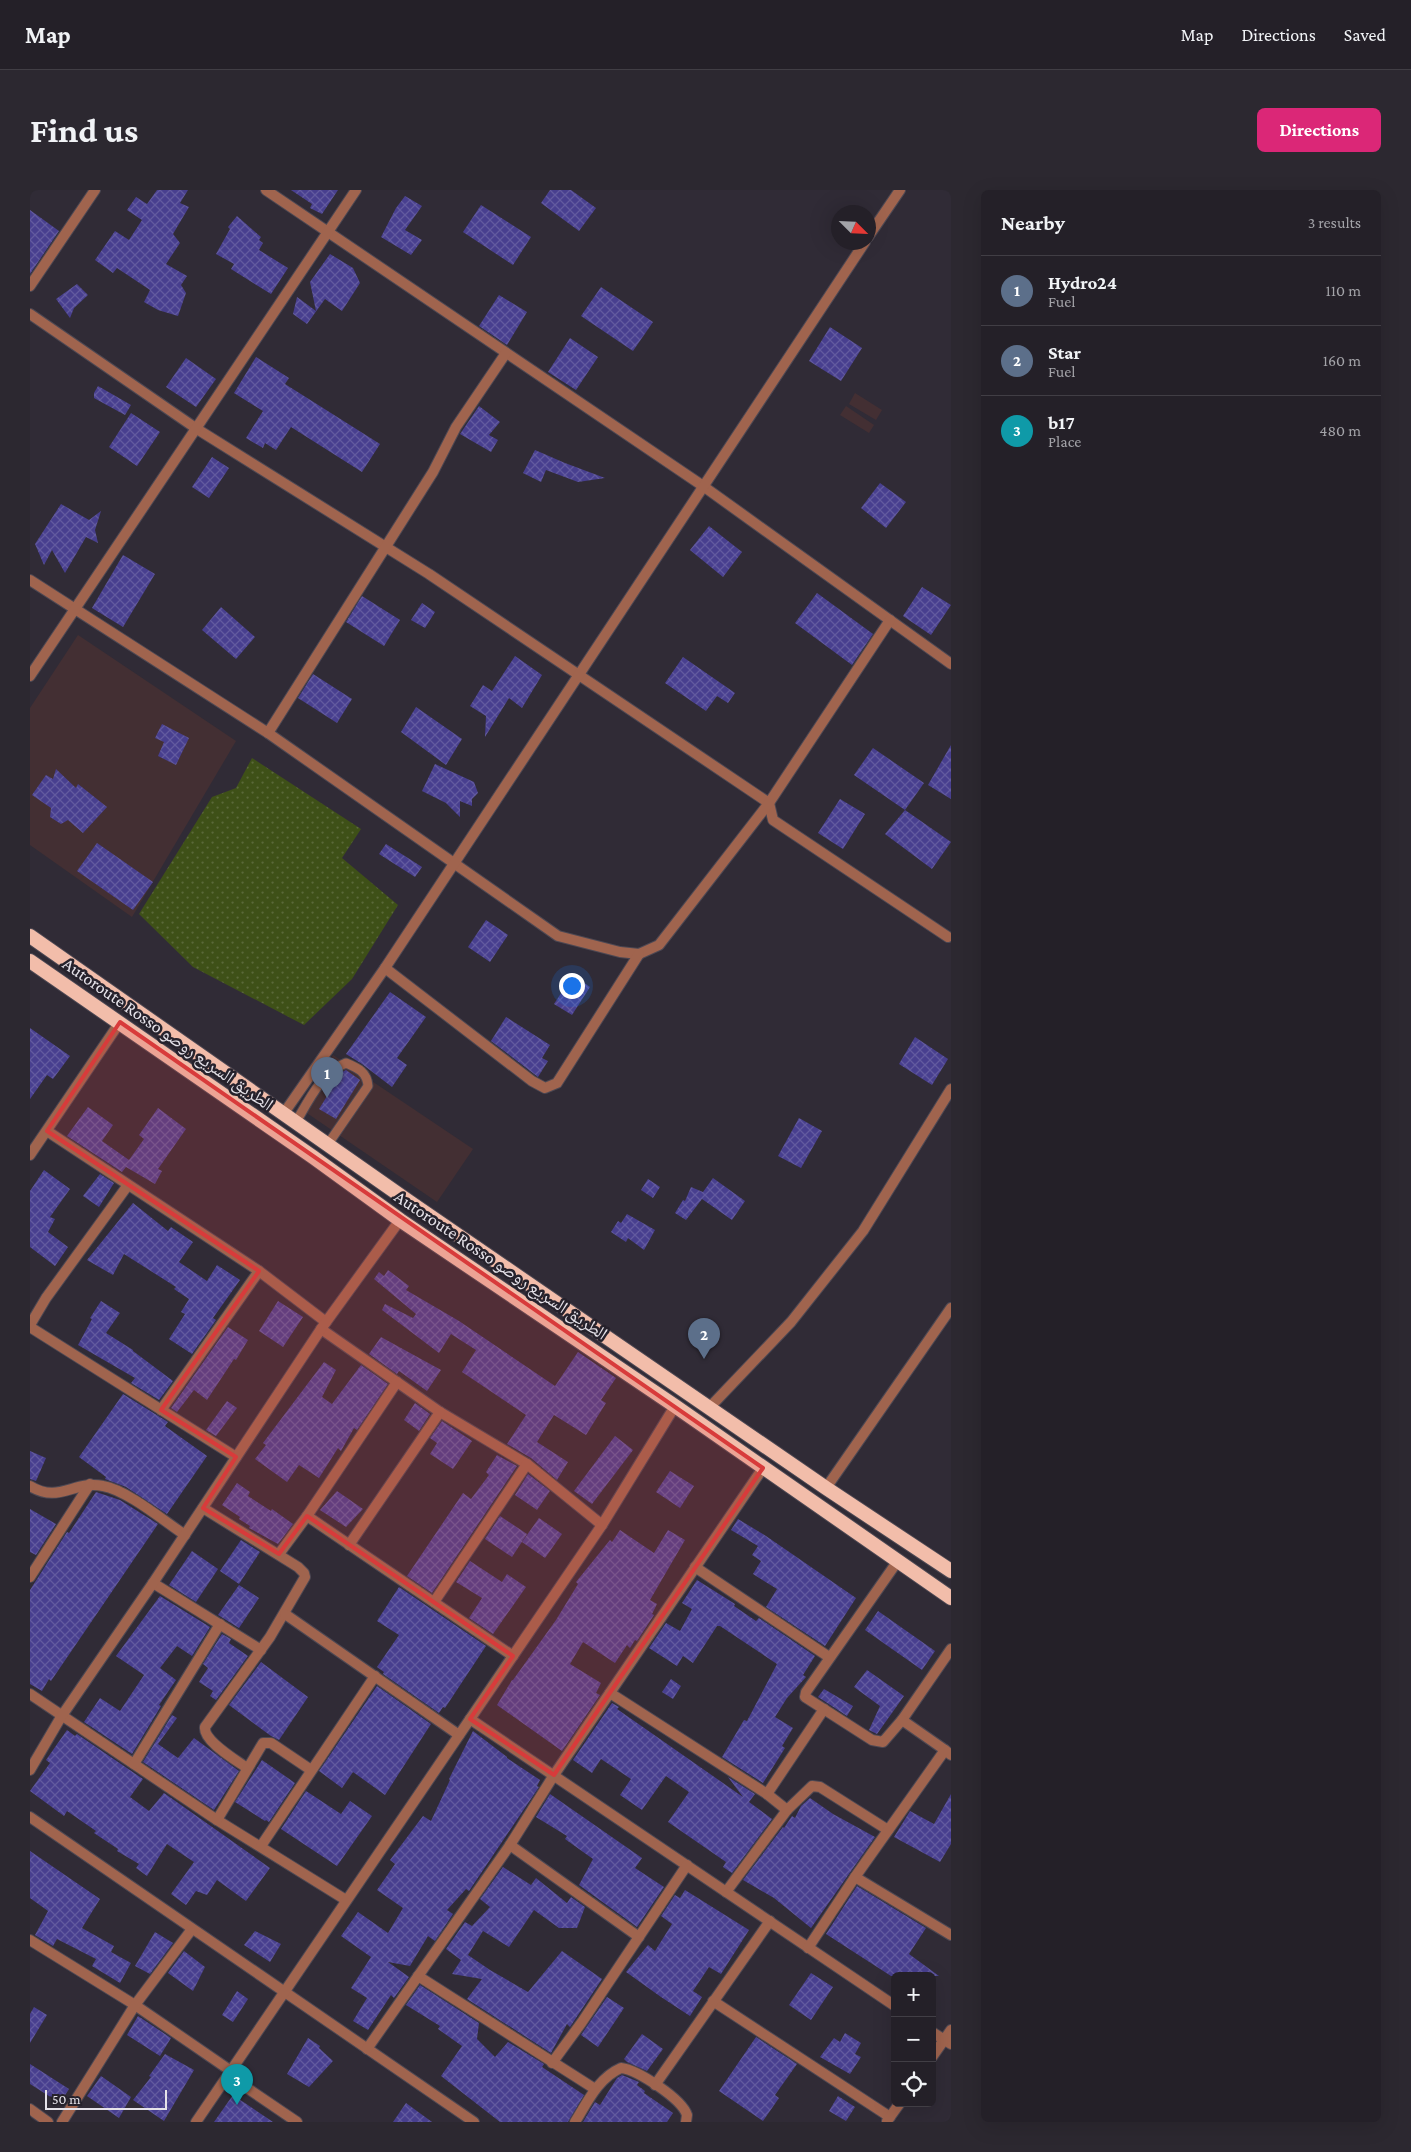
<!DOCTYPE html>
<meta charset="utf-8">
<style>
:root{--surface:#242028;--page:#2c2830;--text:#f1f3f6;--muted:#a3a3a8;--line:#413e45;--accent:#db2777}
body{margin:0;font-family:"Crimson Pro","Noto Naskh Arabic",serif;background:var(--page);color:var(--text)}
.controls{position:absolute;right:15px;bottom:15px;display:grid;overflow:hidden;border-radius:8px;box-shadow:0 5px 20px #0002}
.controls button{width:45px;height:45px;display:grid;place-items:center;padding:0;border:0;border-bottom:1px solid var(--line);background:var(--surface);color:var(--text);font:25px sans-serif}
.compass{position:absolute;left:801px;top:15px;width:45px;height:45px;border-radius:50%;background:var(--surface);box-shadow:0 5px 20px #0002;rotate:114deg}
.scale{position:absolute;left:15px;bottom:12px;width:122px;box-sizing:border-box;padding-left:5px;border:2px solid #e5e2e9;border-top:0;font-size:14px;line-height:18px;white-space:nowrap;color:#e5e2e9;-webkit-text-stroke:4px #26222c;paint-order:stroke}
.you{position:absolute;left:541px;top:795px;width:18px;height:18px;margin:-12px;border:4px solid #fff;border-radius:50%;background:#1a73e8;box-shadow:0 0 0 8px #1a73e833}
.badge{display:grid;place-items:center;width:32px;height:32px;border-radius:50%;background:var(--accent);color:#fff;font-size:16px;font-weight:700}
.pin{position:absolute;translate:-50% -41px;filter:drop-shadow(0 1px 2px #0008)}
.pin::after{content:'';position:absolute;top:26px;width:18px;height:15px;background:inherit;clip-path:polygon(0 0,100% 0,50% 100%)}
.list{margin:0;padding:0;list-style:none}
h2{display:flex;justify-content:space-between;align-items:center;height:65px;margin:0;padding:0 20px;font-size:21px}
h2 small{font-size:16px;font-weight:400;color:var(--muted)}
.list li{display:grid;grid-template-columns:32px 1fr auto;gap:15px;align-items:center;box-sizing:border-box;height:70px;padding:0 20px;border-top:1px solid var(--line)}
.list b{display:block;font-size:19px;white-space:nowrap}
.list p{margin:0;font-size:16px;white-space:nowrap;color:var(--muted)}
.list em{font-size:16px;font-style:normal;color:var(--muted)}
.icon{flex:none;width:28px;height:28px;fill:none;stroke:currentColor;stroke-width:2;stroke-linecap:round;stroke-linejoin:round}
.map{position:relative;flex:none;width:921px;height:1932px;overflow:hidden;border-radius:8px}
header{display:flex;align-items:center;gap:30px;box-sizing:border-box;height:70px;padding:0 25px;background:var(--surface);border-bottom:1px solid var(--line)}
header strong{font-size:24px}
nav{display:flex;gap:28px;margin-inline-start:auto;font-size:18px}
.intro{display:flex;align-items:center;justify-content:space-between;box-sizing:border-box;height:120px;padding:0 30px}
h1{margin:0;font-size:35px}
.button{padding:12px 22px;border-radius:8px;background:var(--accent);color:#fff;font-size:18px;font-weight:700}
main{display:flex;gap:30px;padding:0 30px}
aside{flex:1;background:var(--surface);border-radius:8px;box-shadow:0 5px 20px #0002}
.map>svg:first-child{display:block}
.commercial{fill:#432f33}
.park{fill:url(#park-dots)}
.building{fill:url(#building-cross-hatch)}
.lines{fill:none;stroke-linecap:round;stroke-linejoin:round}
.service-casing{stroke:#4d4853;stroke-width:11}
.minor-casing{stroke:#4d4853;stroke-width:12}
.trunk-casing{stroke:#4d4853;stroke-width:16}
.service{stroke:#a0644e;stroke-width:9}
.minor{stroke:#a0644e;stroke-width:10}
.trunk{stroke:#f2bdaa;stroke-width:14}
.marked{fill:#d83b3b;fill-opacity:0.2;stroke:#d83b3b;stroke-width:4;stroke-linejoin:round}
.labels{text-anchor:middle;stroke-width:5;stroke-linejoin:round;paint-order:stroke}
.street-label{font-size:18px;fill:#e5e2e9;stroke:#26222c}
</style>
<header>
<strong>Map</strong>
<nav><a>Map</a><a>Directions</a><a>Saved</a></nav>
</header>
<div class="intro"><h1>Find us</h1><a class="button">Directions</a></div>
<main>
<div class="map">
<svg width="921" height="1932" viewBox="0 0 921 1932">
<defs>
<pattern id="park-dots" width="8" height="8" patternUnits="userSpaceOnUse" patternTransform="scale(1.25)"><rect width="8" height="8" fill="#3e5017"/><path d="M2 2h.1M6 6h.1" fill="none" stroke="#5a6939" stroke-width="1.8" stroke-linecap="round"/></pattern>
<pattern id="building-cross-hatch" width="8" height="8" patternUnits="userSpaceOnUse" patternTransform="scale(1.25)"><rect width="8" height="8" fill="#483f8f"/><path d="M0 0l8 8M0 8l8-8" fill="none" stroke="#625a9f"/></pattern>
</defs>
<rect width="100%" height="100%" fill="#302b36"/>
<!-- commercial -->
<g class="commercial">
<path d="M825 203 852 220 846 230 819 214Z"/>
<path d="M816 216 844 235 839 243 810 225Z"/>
<path d="M48 445 206 551 102 727 0 655V518Z"/>
<path d="M303 865 443 959 407 1012 268 917Z"/>
</g>
<!-- park -->
<path class="park" d="M222 568 331 639 312 668 368 715 322 789 274 835 163 777 109 724 182 607 206 598Z"/>
<!-- building -->
<g class="building">
<path d="M127 0H158L150 13 159 17 143 44 150 53 136 74 157 86 151 95 156 103 148 126 128 120 114 112 120 100 87 78 83 83 65 70 85 41 99 50 112 30 97 20 106 7 117 14Z"/>
<path d="M261 0H308L292 24 280 18 282 14Z"/>
<path d="M520 0H541L566 18 549 41 511 13Z"/>
<path d="M375 6 392 16 375 40 392 50 381 65 351 47 366 18Z"/>
<path d="M451 15 501 47 483 75 433 42Z"/>
<path d="M0 20 29 41 0 84Z"/>
<path d="M207 26 231 47 229 50 233 53 229 60 258 78 241 104 201 79 204 74 186 64 200 39 198 37Z"/>
<path d="M300 64 323 78 330 93 312 121 295 109 277 134 263 124 267 107 286 121 280 92Z"/>
<path d="M47 94 58 105 44 118 40 128 26 109Z"/>
<path d="M571 97 623 132 603 161 551 126Z"/>
<path d="M469 105 497 122 477 155 449 136Z"/>
<path d="M800 137 832 158 811 191 779 171Z"/>
<path d="M540 148 568 167 546 200 518 182Z"/>
<path d="M226 167 259 188 255 194 350 254 332 282 261 237 246 260 235 253 233 258 216 248 233 221 204 203Z"/>
<path d="M156 168 186 189 166 217 136 197Z"/>
<path d="M68 196 101 215 95 225 64 208V203Z"/>
<path d="M449 216 470 232 459 245 468 250 461 262 430 244Z"/>
<path d="M101 223 130 242 107 276 79 257Z"/>
<path d="M505 260 535 273 575 288 548 292 516 280 511 292 493 283Z"/>
<path d="M182 267 199 278 179 308 162 297Z"/>
<path d="M850 293 876 312 856 338 831 318Z"/>
<path d="M31 314 59 330 71 321 65 340 68 353 56 347 35 383 22 360 14 375 5 354Z"/>
<path d="M679 336 712 362 693 387 660 360Z"/>
<path d="M93 365 125 384 93 437 62 418Z"/>
<path d="M892 397 921 415 901 445 873 426Z"/>
<path d="M787 403 843 444 822 475 765 433Z"/>
<path d="M332 406 370 430 354 456 316 432Z"/>
<path d="M392 413 405 422 395 438 381 430Z"/>
<path d="M191 417 225 447 206 469 172 440Z"/>
<path d="M485 466 512 485 492 518 479 508 455 547 456 526 440 516 453 495 462 501Z"/>
<path d="M653 467 705 503 698 513 687 506 676 521 635 493Z"/>
<path d="M283 484 322 509 307 533 268 508Z"/>
<path d="M386 517 432 549 416 575 371 542Z"/>
<path d="M132 534 159 548 146 575 128 566 134 552 125 548Z"/>
<path d="M921 555V609L898 595Z"/>
<path d="M843 558 894 593 875 620 824 585Z"/>
<path d="M405 574 444 592 448 603 442 609V616L430 611V627L416 613 392 601Z"/>
<path d="M26 579 46 598 48 594 77 617 53 643 38 630 31 634 20 627 21 618 2 605 16 585 23 589Z"/>
<path d="M810 609 835 624 813 659 788 643Z"/>
<path d="M875 620 921 652 902 679 855 644Z"/>
<path d="M67 653 123 692 103 720 47 681Z"/>
<path d="M356 654 392 677 385 687 349 664Z"/>
<path d="M456 730 478 745 460 772 438 757Z"/>
<path d="M543 785 560 797 542 825 524 814Z"/>
<path d="M360 802 396 827 367 868 377 875 362 897 332 874 316 864Z"/>
<path d="M476 827 520 855 512 868 518 871 508 887 461 851Z"/>
<path d="M0 838 40 866 23 889 17 885 0 909Z"/>
<path d="M885 847 918 869 902 895 869 874Z"/>
<path d="M316 880 330 890 306 929 289 919 312 882Z"/>
<path d="M58 917 83 935 72 951 99 970 114 949 109 945 128 918 156 939 128 979 132 981 125 994 96 977 92 982 37 946Z"/>
<path d="M769 928 792 941 771 978 748 966Z"/>
<path d="M14 980 40 999 20 1027 25 1029 18 1042 38 1057 25 1076 0 1057V1001Z"/>
<path d="M70 984 84 993 69 1017 53 1006Z"/>
<path d="M683 988 715 1011 702 1030 672 1009 656 1030 645 1023 653 1010 655 1011 661 997 673 1002Z"/>
<path d="M618 989 630 997 623 1008 611 1000Z"/>
<path d="M103 1013 138 1041 141 1037 163 1052 149 1072 177 1091 187 1075 210 1090 183 1128 186 1130 162 1164 139 1149 155 1124 151 1122 159 1109 144 1099 146 1097 94 1064 83 1085 57 1070Z"/>
<path d="M597 1024 625 1040 614 1060 598 1048 596 1052 581 1042 588 1031 591 1033Z"/>
<path d="M358 1080 379 1096 376 1100 429 1131 525 1196 548 1162 586 1188 571 1210 576 1213 556 1245 524 1225 507 1252 538 1272 527 1290 501 1268 477 1254 496 1225 432 1182 446 1160 421 1144 409 1163 352 1120 355 1114 383 1128 386 1124 344 1089 349 1082 354 1086Z"/>
<path d="M71 1111 90 1123 76 1143 103 1160V1161L143 1191 129 1210 101 1193 105 1188 48 1155 62 1129 60 1128Z"/>
<path d="M248 1111 273 1127 253 1157 229 1141Z"/>
<path d="M198 1137 218 1150 206 1170 204 1169 177 1210 164 1200 147 1222 141 1218Z"/>
<path d="M351 1147 411 1180 397 1201 369 1181 367 1184 339 1164Z"/>
<path d="M294 1172 306 1180 292 1207 302 1214 331 1175 358 1194 327 1240 324 1238 311 1261 308 1258 289 1288 269 1275 257 1292 225 1269 236 1255 233 1253Z"/>
<path d="M93 1204 138 1232 135 1236 177 1266 137 1324 96 1297 75 1289 76 1287 49 1267Z"/>
<path d="M197 1211 207 1218 186 1246 176 1240Z"/>
<path d="M385 1213 400 1224 389 1241 374 1230Z"/>
<path d="M412 1231 442 1251 423 1279 400 1264 407 1253 400 1248Z"/>
<path d="M585 1246 603 1260 562 1314 544 1301Z"/>
<path d="M0 1261 16 1268 6 1291 0 1289Z"/>
<path d="M467 1265 487 1276 402 1403 377 1386 433 1303 441 1309 459 1285 456 1282Z"/>
<path d="M640 1281 664 1296 650 1318 626 1302Z"/>
<path d="M498 1284 520 1301 507 1320 485 1305Z"/>
<path d="M207 1293 220 1302 218 1306 241 1321 242 1319 263 1334 248 1354 219 1338 220 1336 209 1329 210 1327 192 1315Z"/>
<path d="M307 1301 333 1319 316 1337 290 1320Z"/>
<path d="M66 1302 90 1310 128 1334 21 1491 19 1489 12 1501 0 1494V1400L37 1342 39 1343Z"/>
<path d="M0 1319 26 1334 6 1365 0 1362Z"/>
<path d="M470 1326 497 1344 482 1367 455 1349Z"/>
<path d="M509 1328 532 1344 515 1368 492 1352Z"/>
<path d="M708 1329 736 1346 826 1408 795 1456 736 1417 747 1399 723 1384 731 1371 722 1365 728 1356 701 1340Z"/>
<path d="M590 1340 624 1363 638 1340 655 1350 620 1410 627 1414 622 1424 624 1425 607 1451 605 1450 600 1458 597 1455 585 1473 553 1452 540 1474 571 1493 566 1503 570 1505 532 1561 467 1515 482 1490H483L526 1430 548 1394 546 1392 580 1350 582 1352Z"/>
<path d="M211 1350 230 1362 209 1394 190 1381Z"/>
<path d="M162 1361 188 1379 166 1412 139 1395Z"/>
<path d="M440 1371 472 1392 477 1384 496 1397 463 1444 439 1428 452 1408 426 1392Z"/>
<path d="M667 1390 705 1414 704 1416 726 1431 729 1428 785 1466 773 1485 776 1487 757 1508 745 1527 763 1538 752 1556 755 1558 733 1593 692 1567 714 1530 717 1531 747 1474 690 1436H687L663 1473 653 1466 647 1476 619 1458 636 1433 650 1441 662 1419 652 1413Z"/>
<path d="M209 1395 229 1408 209 1438 188 1425Z"/>
<path d="M369 1397 456 1456 415 1518 413 1517 409 1523 353 1484 354 1482 347 1477 369 1445 347 1431Z"/>
<path d="M130 1406 180 1437 162 1466 147 1456 130 1478 146 1490 129 1515 131 1516 102 1564 54 1532 70 1508 90 1521 114 1485 86 1466Z"/>
<path d="M848 1421 905 1461 892 1480 835 1440Z"/>
<path d="M192 1444 201 1449 199 1453 218 1466 186 1510 180 1506 183 1501 169 1492 178 1478 173 1474Z"/>
<path d="M231 1472 278 1507 249 1550 241 1546 199 1515Z"/>
<path d="M837 1480 874 1506 847 1544 839 1540 850 1516 824 1497Z"/>
<path d="M641 1489 651 1496 643 1509 632 1502Z"/>
<path d="M347 1496 401 1534 355 1605 323 1582 312 1598 289 1581Z"/>
<path d="M794 1499 823 1516 817 1526 788 1507Z"/>
<path d="M582 1513 589 1517 587 1519 713 1607 698 1587 725 1604 719 1612 742 1629 702 1683 693 1677 696 1672 638 1632 659 1602 636 1586 612 1620 590 1605 601 1589 571 1569 562 1583 543 1570Z"/>
<path d="M142 1525 147 1528 128 1554 148 1568 164 1548 209 1581 184 1620 113 1572Z"/>
<path d="M37 1540 45 1546 47 1544 113 1589 100 1607 119 1621 134 1603 240 1678 216 1711 187 1690 177 1705 166 1701 156 1715 141 1704 164 1672 137 1654 117 1686 106 1678 109 1674 87 1661 88 1659 64 1643 66 1641 37 1621 34 1626 0 1601 20 1573 16 1570Z"/>
<path d="M443 1541 477 1567V1568L510 1590 507 1596 509 1597 439 1701 436 1699 417 1720 423 1724 405 1751 398 1746 380 1776 358 1772 379 1787 364 1808 361 1805 338 1840 323 1831 337 1808 321 1798 341 1767 311 1746 328 1722 358 1743 373 1718 347 1700 365 1674 360 1670 393 1626 401 1631 420 1590 419 1589Z"/>
<path d="M232 1570 265 1593 239 1632 236 1630 235 1631 205 1612Z"/>
<path d="M276 1601 311 1624 320 1611 342 1626 307 1676 251 1639Z"/>
<path d="M520 1604 612 1668 605 1678 634 1697 607 1737 549 1695 563 1669 535 1649 537 1646 506 1627Z"/>
<path d="M921 1604V1654L910 1672 864 1647 880 1621 904 1634Z"/>
<path d="M780 1608 803 1624 845 1647 781 1738 744 1708 713 1690 753 1637 754 1638 762 1626 765 1628 771 1616Z"/>
<path d="M0 1661 70 1709 52 1738 84 1756 81 1762 101 1773 90 1793 62 1776 66 1769 27 1749 23 1756 5 1745 18 1721 0 1708Z"/>
<path d="M473 1677 501 1695 506 1688 537 1713 541 1707 555 1717 547 1738H529L504 1720 479 1757 453 1741 438 1765 460 1780 498 1802 532 1761 572 1789 540 1837 537 1834 521 1863 437 1809 452 1789 422 1784 431 1770 416 1759 435 1732 442 1736 460 1717 450 1709Z"/>
<path d="M827 1696 896 1738 879 1764 909 1786H861L796 1744Z"/>
<path d="M655 1700 719 1740 691 1784 679 1777 663 1801 672 1807 660 1826 631 1807 596 1782 618 1755 625 1761 642 1734 631 1726 645 1705 650 1708Z"/>
<path d="M225 1741 251 1754 240 1772 214 1755Z"/>
<path d="M125 1742 143 1753 120 1784 105 1776Z"/>
<path d="M154 1761 175 1777 163 1801 138 1783Z"/>
<path d="M781 1783 803 1797 781 1830 759 1815Z"/>
<path d="M390 1795 449 1833 447 1849 465 1867 478 1852 514 1874 512 1877 554 1905 538 1932H470L411 1886 432 1856 408 1839 410 1836 376 1815Z"/>
<path d="M207 1801 218 1809 203 1832 192 1825Z"/>
<path d="M577 1807 594 1818 568 1857 551 1845Z"/>
<path d="M4 1817 17 1825 0 1853V1824Z"/>
<path d="M108 1826 141 1848 130 1866 97 1845Z"/>
<path d="M815 1843 831 1853 825 1864 831 1867 820 1884 790 1867 804 1848 810 1852Z"/>
<path d="M612 1844 633 1859 617 1881 597 1872 594 1869Z"/>
<path d="M726 1847 767 1874 745 1905 749 1908 733 1931 689 1901Z"/>
<path d="M278 1848 290 1856 289 1858 303 1871 279 1897 257 1884Z"/>
<path d="M135 1864 164 1880 134 1931 103 1910 121 1887 119 1886Z"/>
<path d="M0 1874 39 1899 30 1913 0 1894Z"/>
<path d="M592 1885 609 1892 607 1895 615 1901 614 1903 643 1923 637 1932H553L565 1912 570 1915 587 1888Z"/>
<path d="M71 1886 101 1907 89 1928 57 1906Z"/>
<path d="M203 1905 243 1932H184Z"/>
<path d="M808 1906 825 1917 816 1931 799 1921Z"/>
<path d="M376 1913 402 1932H363Z"/>
</g>
<g class="lines">
<defs>
<path id="service" d="M266 932C279 910 292 882 316 873 328 878 337 882 338 896L298 954"/>
<g id="minor">
<path d="M236 0 673 296 921 474"/>
<path d="M838 47 870 0"/>
<path d="M0 96 65 0"/>
<path d="M0 124 167 239 399 384 739 613 743 630 918 747"/>
<path d="M0 390 238 543 528 746 590 762 609 764 629 755 739 613 860 430"/>
<path d="M0 486 326 0"/>
<path d="M238 543 403 282 426 237 476 163"/>
<path d="M355 778 502 891 515 898 527 893 609 764"/>
<path d="M254 923 355 778 835 52"/>
<path d="M17 941 229 1081 296 1132"/>
<path d="M0 965 90 832"/>
<path d="M0 1135 16 1108 98 995"/>
<path d="M0 1137 206 1267"/>
<path d="M291 1139 410 1222 497 1274 572 1335"/>
<path d="M680 1217 761 1132 833 1041 921 899"/>
<path d="M131 1220 229 1081"/>
<path d="M0 1296C29 1314 44 1290 73 1296 97 1300 134 1331 155 1345"/>
<path d="M796 1298 921 1118"/>
<path d="M173 1318 268 1377 274 1383 275 1387 240 1447 175 1537C173 1551 206 1570 217 1578"/>
<path d="M277 1326 483 1466"/>
<path d="M319 1355 410 1222"/>
<path d="M249 1364 277 1326 367 1192"/>
<path d="M867 1372 776 1502 775 1507 842 1550 853 1552 872 1530 921 1459"/>
<path d="M665 1377 799 1467"/>
<path d="M0 1387 60 1294"/>
<path d="M123 1393 231 1460"/>
<path d="M404 1412 497 1274"/>
<path d="M255 1424 429 1545"/>
<path d="M580 1503 737 1604 757 1620 696 1702"/>
<path d="M0 1504 187 1630 316 1710"/>
<path d="M440 1529 865 1816"/>
<path d="M872 1530 915 1560"/>
<path d="M104 1574 190 1434"/>
<path d="M0 1580 31 1527 123 1393 291 1139 370 1030"/>
<path d="M737 1604 794 1519"/>
<path d="M757 1620 782 1596 790 1597 858 1640"/>
<path d="M0 1627 444 1932"/>
<path d="M187 1630 233 1553H241L281 1580"/>
<path d="M480 1655 609 1747"/>
<path d="M231 1656 345 1486"/>
<path d="M825 1687 921 1745"/>
<path d="M0 1750 105 1815 201 1881"/>
<path d="M778 1758 825 1687 915 1560 921 1565"/>
<path d="M388 1786 565 1899"/>
<path d="M683 1811 860 1927"/>
<path d="M902 1842 921 1854"/>
<path d="M337 1859 480 1655 524 1585 733 1278"/>
<path d="M902 1867 921 1840"/>
<path d="M522 1873 552 1832 657 1675"/>
<path d="M198 1885 267 1932"/>
<path d="M625 1895 740 1731"/>
<path d="M0 1919 18 1932"/>
<path d="M857 1931 870 1913"/>
<path d="M32 1932 105 1815 162 1739"/>
<path d="M166 1932 572 1335 645 1216"/>
<path d="M545 1932C557 1913 568 1888 591 1878 608 1880 652 1909 657 1925L656 1932"/>
</g>
<g id="trunk">
<path d="M0 746 381 1013 796 1298 921 1381"/>
<path d="M0 771 283 967 370 1030 645 1216 921 1408"/>
</g>
</defs>
<!-- service casing -->
<use href="#service" class="service-casing"/>
<!-- minor casing -->
<use href="#minor" class="minor-casing"/>
<!-- trunk casing -->
<use href="#trunk" class="trunk-casing"/>
<!-- service -->
<use href="#service" class="service"/>
<!-- minor -->
<use href="#minor" class="minor"/>
<!-- trunk -->
<use href="#trunk" class="trunk"/>
</g>
<!-- marked area -->
<path class="marked" d="M90 832 733 1278 524 1585 440 1529 483 1466 277 1326 249 1364 173 1318 206 1267 131 1220 229 1081 17 941Z"/>
<g class="labels">
<!-- street labels -->
<g class="street-label">
<text transform="translate(138 844) rotate(35)" y="6">Autoroute Rosso الطريق السريع روصو</text>
<text transform="translate(471 1075) rotate(34)" y="6">Autoroute Rosso الطريق السريع روصو</text>
</g>
</g>
</svg>
<div class="controls">
<button>+</button>
<button>−</button>
<button><svg class="icon" aria-label="locate" viewBox="0 0 24 24"><circle cx="12" cy="12" r="6"/><path d="M12 2v4M12 18v4M2 12h4M18 12h4"/></svg></button>
</div>
<svg class="compass" viewBox="-18 -18 36 36"><path d="M0-13l5 13h-10z" fill="#e53935"/><path d="M0 13l5-13h-10z" fill="#a3a3a8"/></svg>
<div class="scale">50 m</div>
<div class="you"></div>
<div class="pin badge" style="left:297px;top:908px;background:#5c6f8a">1</div>
<div class="pin badge" style="left:674px;top:1169px;background:#5c6f8a">2</div>
<div class="pin badge" style="left:207px;top:1915px;background:#0f9aa8">3</div>
</div>
<aside>
<h2>Nearby<small>3 results</small></h2>
<ul class="list">
<li><span class="badge" style="background:#5c6f8a">1</span><div><b>Hydro24</b><p>Fuel</p></div><em>110 m</em></li>
<li><span class="badge" style="background:#5c6f8a">2</span><div><b>Star</b><p>Fuel</p></div><em>160 m</em></li>
<li><span class="badge" style="background:#0f9aa8">3</span><div><b>b17</b><p>Place</p></div><em>480 m</em></li>
</ul>
</aside>
</main>
